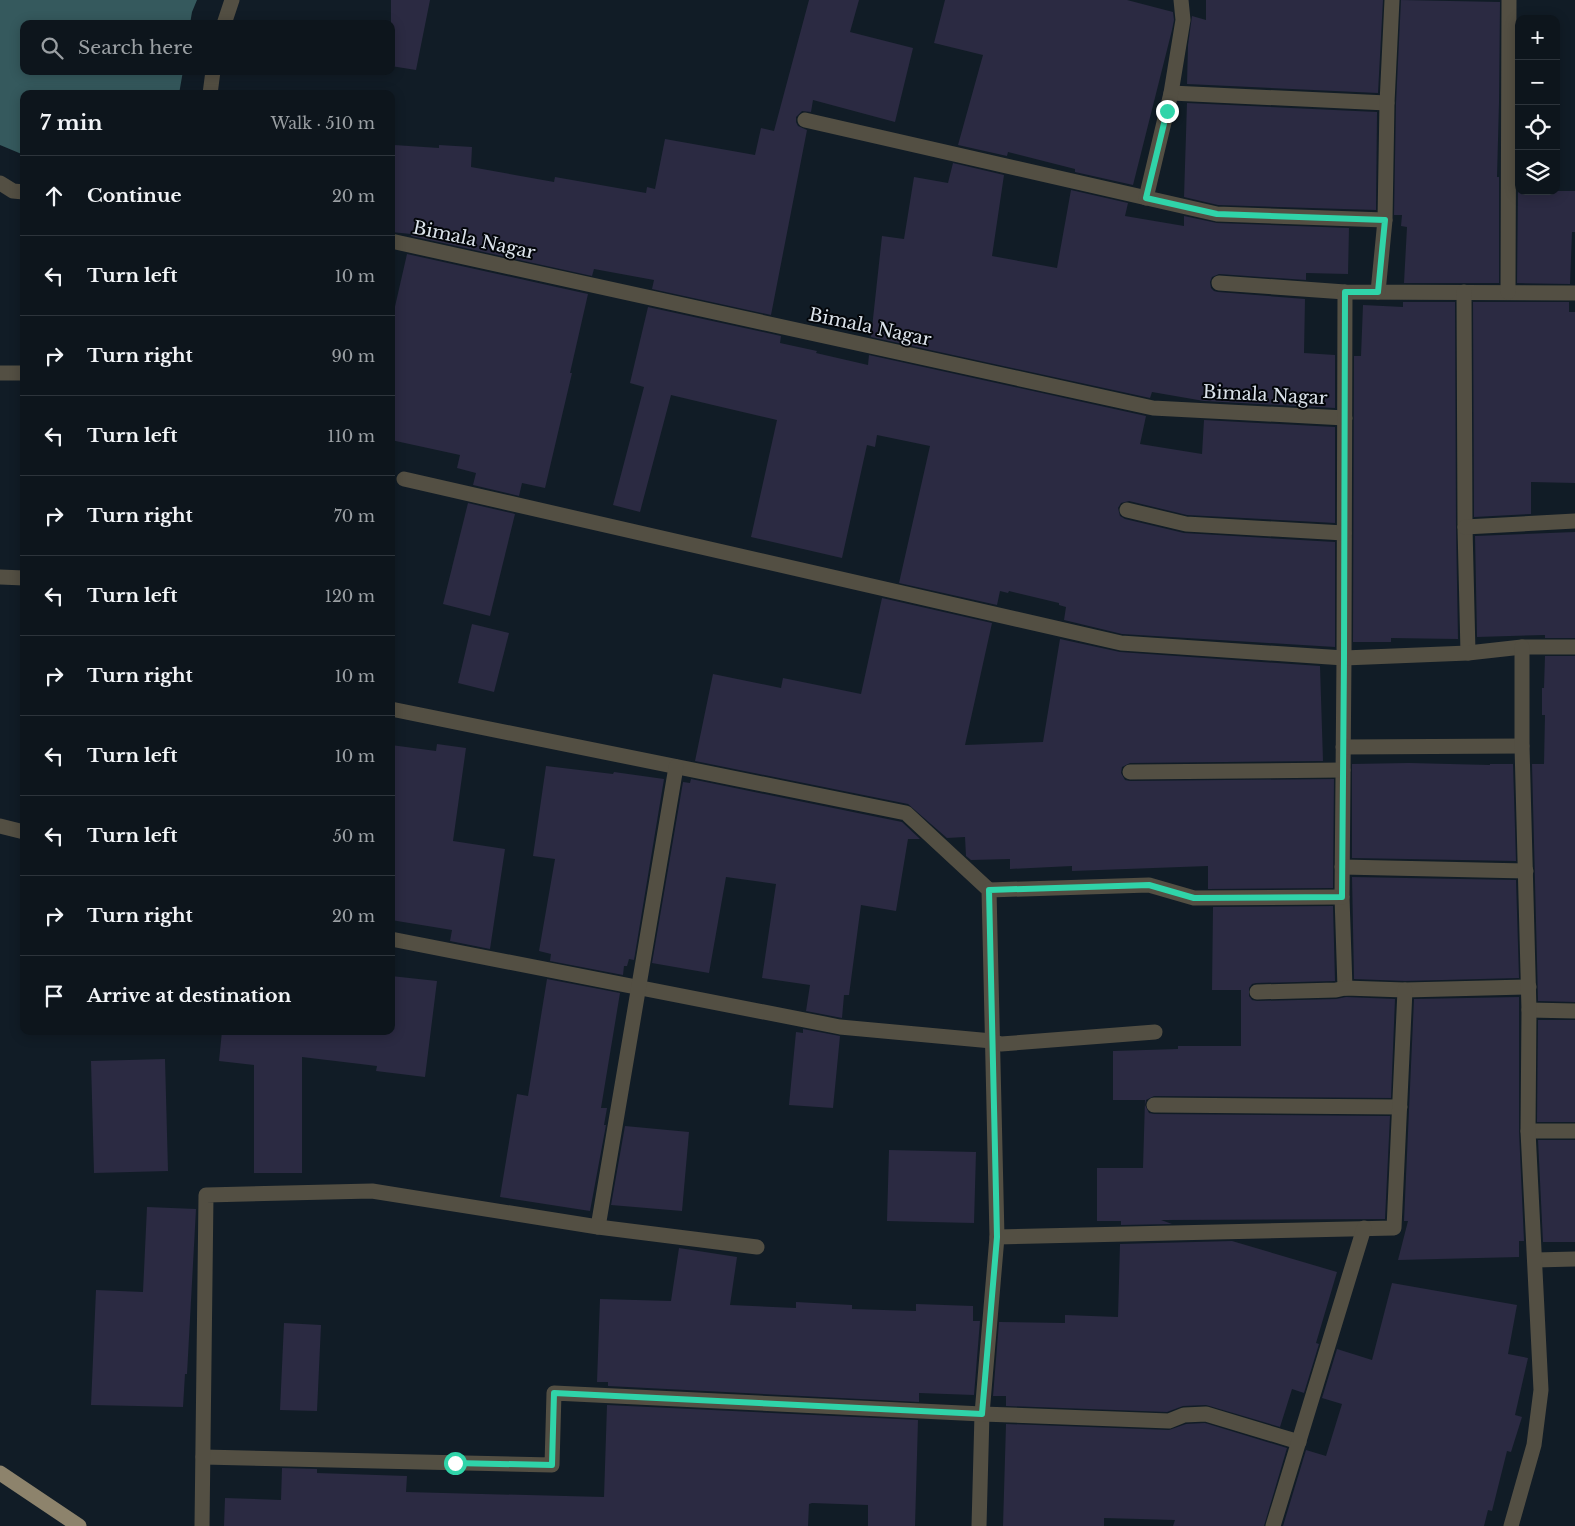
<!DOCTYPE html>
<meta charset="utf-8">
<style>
:root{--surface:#0d151c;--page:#161e25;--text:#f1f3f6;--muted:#9a9fa3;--line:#2d343b}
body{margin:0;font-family:"Libre Baskerville",serif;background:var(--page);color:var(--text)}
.controls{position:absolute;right:15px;top:15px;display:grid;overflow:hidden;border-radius:10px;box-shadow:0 2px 12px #0003}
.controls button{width:45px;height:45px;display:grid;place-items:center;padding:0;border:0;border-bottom:1px solid var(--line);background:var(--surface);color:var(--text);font:25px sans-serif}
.stop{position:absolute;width:15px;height:15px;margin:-11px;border:4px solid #30d4a9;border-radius:50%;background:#fff}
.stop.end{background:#30d4a9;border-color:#fff;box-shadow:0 1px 5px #0008}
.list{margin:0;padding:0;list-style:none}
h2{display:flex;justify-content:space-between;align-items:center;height:65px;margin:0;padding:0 20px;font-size:21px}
h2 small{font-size:16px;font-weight:400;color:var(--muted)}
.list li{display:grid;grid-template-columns:32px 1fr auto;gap:15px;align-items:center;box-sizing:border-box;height:80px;padding:0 20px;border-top:1px solid var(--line)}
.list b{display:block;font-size:19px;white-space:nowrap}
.list em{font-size:16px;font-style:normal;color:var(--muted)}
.icon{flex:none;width:28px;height:28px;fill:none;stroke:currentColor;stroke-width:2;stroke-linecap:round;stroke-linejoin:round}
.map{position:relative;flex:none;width:1575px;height:1526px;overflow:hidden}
.search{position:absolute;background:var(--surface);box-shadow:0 2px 12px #0003;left:20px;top:20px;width:375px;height:55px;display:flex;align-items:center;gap:12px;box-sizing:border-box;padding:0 18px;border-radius:10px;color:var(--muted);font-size:19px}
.panel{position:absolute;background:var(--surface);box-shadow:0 2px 12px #0003;left:20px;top:90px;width:375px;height:945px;border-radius:10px}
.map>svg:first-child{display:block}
.water{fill:#35595d}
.building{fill:#2b2a42}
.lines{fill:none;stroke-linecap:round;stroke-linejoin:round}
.service{stroke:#534f43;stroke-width:15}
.minor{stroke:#534f43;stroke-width:15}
.primary{stroke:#8d836c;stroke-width:15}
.route{stroke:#30d4a9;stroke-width:6}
.labels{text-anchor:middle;stroke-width:4;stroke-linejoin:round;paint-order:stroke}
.street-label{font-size:18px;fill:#dbe2ea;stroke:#03060a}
</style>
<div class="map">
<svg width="1575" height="1526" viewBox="0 0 1575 1526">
<rect width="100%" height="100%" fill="#111c26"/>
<!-- water -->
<path class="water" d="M0 0H197L192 12 190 24H24V71H183L179 94H24V155L0 145Z"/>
<!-- building -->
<g class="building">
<path d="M391 0H430L416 70 391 66Z"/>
<path d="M809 0H859L850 32 913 48 895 122 813 100 811 112 802 111 796 117V122L798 126 807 130 771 315 652 289 654 280 594 269 592 276 411 236V234L391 232V179L394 145 439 148V145L472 147 471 167 554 182 555 177 646 193 647 187 655 189 665 139 755 155 761 128 774 131Z"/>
<path d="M945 0H1127L1173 12 1174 20 1172 30 1133 185 1075 172V169L1008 152 1007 156 958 145 983 55 934 43Z"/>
<path d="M1206 0H1383L1378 93 1187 84 1188 45 1192 16 1206 20Z"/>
<path d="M1401 0 1500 2 1499 103 1497 177H1499V283H1404L1407 227 1401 226 1402 215H1394L1396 103Z"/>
<path d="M1187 103 1377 112 1376 210 1218 205 1184 197Z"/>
<path d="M953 163 1004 175 992 256 1057 268 1071 190 1128 203 1125 216 1184 226V216L1217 223 1349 228 1348 274 1306 273V280L1219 274 1212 277 1210 282 1211 288 1214 291 1218 292 1305 299 1304 353 1335 355V408L1204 401 1152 392 1150 398 871 337 882 236 904 239 914 177 948 183Z"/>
<path d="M1518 191H1575V232H1572L1570 284 1517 283Z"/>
<path d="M407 254 588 294 570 373H572L545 488 522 483 519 496 473 485 476 473 457 468 460 455 391 440V324Z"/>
<path d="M1403 302H1455L1456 527 1458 639 1391 638V642H1353L1354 356H1361L1363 305 1403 307Z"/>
<path d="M1473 302H1569V312H1575V483L1531 482V514L1474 517Z"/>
<path d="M648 307 781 336 780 343 817 351 816 353 868 365 869 355 1146 416 1140 444 1202 454 1204 420 1335 427V523L1187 515 1129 501 1121 503 1118 508 1120 516 1125 519 1184 533 1335 542V647L1122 634 1064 620 1066 607 1059 605V603L1009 591 1008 593 1000 591 997 605 899 583 930 446 877 435 875 447 867 445 842 558 751 537 777 420 713 405 671 395 640 512 613 505 644 387 630 383Z"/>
<path d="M468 503 515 514 490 616 443 604Z"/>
<path d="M1575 532V638H1545V635L1477 637 1475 536Z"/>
<path d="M882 598 992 623 965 745 1043 742 1060 639 1120 652 1320 666 1323 761 1130 763 1122 767 1121 773 1125 780 1130 781 1334 779 1333 888 1208 889V866L1072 871V866L1010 869V859L971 860 966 856 965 837 947 838 908 804 695 761 713 674 781 688 783 678 861 694Z"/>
<path d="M472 624 509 633 494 692 458 683Z"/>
<path d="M1545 656H1575V1002L1538 1001 1532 764H1544L1545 715H1542V688H1544Z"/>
<path d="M437 744 466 748 453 841 505 849 490 949 450 941 452 930 391 920V745L436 751Z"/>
<path d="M1409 763 1490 765V764H1513L1516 861 1352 858V764Z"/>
<path d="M546 766 613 774 614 772 664 779 634 960 629 959 627 966H624L623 975 550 961 551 954 539 951 555 859 533 856Z"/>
<path d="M691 779 902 822 920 839H908L896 911 861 905 849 995H844L842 1018 806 1011 810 985 762 978 776 884 726 877 709 973 652 963 683 782 690 783Z"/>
<path d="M1352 877 1516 880 1519 978 1405 981 1354 979Z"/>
<path d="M1333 906 1335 981 1256 983 1252 984 1249 988V996L1252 1000 1257 1001 1336 999 1346 997 1395 999 1391 1098 1154 1096 1146 1100 1145 1105 1149 1113 1154 1114 1390 1116 1385 1219 1161 1220 1172 1224 1121 1225V1221H1097V1168H1143L1145 1100H1113V1051L1178 1049V1046H1241V990H1212L1213 907Z"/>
<path d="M391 976 437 981 425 1077 376 1071 377 1066 302 1057V1173H254V1065L219 1061 222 1031H391Z"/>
<path d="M547 979 620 993 601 1108H607L604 1125H606L590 1211 500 1197 517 1094 528 1096Z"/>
<path d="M1519 997V1131L1524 1241H1519V1257L1398 1260 1408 1221H1404L1414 999Z"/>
<path d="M1538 1020H1575V1122H1537Z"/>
<path d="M803 1029 840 1036 833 1108 789 1105 796 1032 803 1033Z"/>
<path d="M165 1059 168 1171 94 1173 91 1061Z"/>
<path d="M625 1126 689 1132 682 1211 611 1205Z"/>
<path d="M1538 1140H1575V1242H1543Z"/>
<path d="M889 1150 976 1152 974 1223 887 1221Z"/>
<path d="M147 1207 196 1209 187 1374H185L183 1407 91 1405 96 1290 143 1292Z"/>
<path d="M1232 1241 1337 1272 1316 1343 1319 1344 1304 1393 1292 1389 1280 1427 1206 1405 1183 1406 1167 1412 1006 1406V1396H993L999 1322 1065 1323V1315L1118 1317 1120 1244Z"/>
<path d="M679 1248 737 1257 730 1305 796 1308V1302L852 1305V1309L916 1311V1304L973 1306V1321H980L974 1395 919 1393V1402L608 1386V1382H597L600 1299 671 1301Z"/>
<path d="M1392 1283 1517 1305 1508 1354 1528 1358 1515 1415 1522 1417 1511 1452 1507 1451 1492 1511 1488 1510 1484 1526H1283L1306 1450 1326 1456 1342 1404 1322 1398 1337 1349 1372 1360Z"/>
<path d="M284 1323 321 1325 317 1411 280 1410Z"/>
<path d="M607 1405 918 1420 915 1526H868V1505L812 1503 809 1504 808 1526H224L225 1498 281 1500 282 1468 317 1469V1473L407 1476 406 1492 604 1497Z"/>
<path d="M1205 1423 1287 1448 1264 1526H1173L1175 1520 1104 1518V1526H1003L1006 1424 1169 1430 1186 1424Z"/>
</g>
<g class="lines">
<!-- service -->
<g class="service">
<path d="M224 24 232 0"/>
<path d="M210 94 213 71"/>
</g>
<!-- minor -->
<g class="minor">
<path d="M1171 93 1387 103"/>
<path d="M805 120 1217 214 1385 220"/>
<path d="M0 183 13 191 24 192"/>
<path d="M1146 198 1171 93 1183 20 1181 0"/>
<path d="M391 241 1153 408 1345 418"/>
<path d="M1219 283 1345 292 1575 293"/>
<path d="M1345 292 1344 658 1342 897 1345 988"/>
<path d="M1378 292 1385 220 1387 103 1392 0"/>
<path d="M1464 292 1465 527 1468 653"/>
<path d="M1508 292 1509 0"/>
<path d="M0 373H24"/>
<path d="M404 479 1121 643 1344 658 1468 653 1522 647H1575"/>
<path d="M1127 510 1186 524 1344 533"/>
<path d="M1465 527 1575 521"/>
<path d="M0 577 24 578"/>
<path d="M391 709 906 813 989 890 997 1237 982 1414 979 1526"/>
<path d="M1343 747 1522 746"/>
<path d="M1130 772 1343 770"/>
<path d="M0 826 24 832"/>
<path d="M1342 867 1526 871"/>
<path d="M989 890 1149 885 1194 898 1342 897"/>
<path d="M391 939 840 1027 992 1041 1001 1044 1155 1032"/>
<path d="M1257 992 1336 990 1345 988 1405 990 1529 987"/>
<path d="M1529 1010 1575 1011"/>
<path d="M1154 1105 1400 1107"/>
<path d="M1528 1131H1575"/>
<path d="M598 1227 676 767"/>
<path d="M997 1237 1394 1228 1405 990"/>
<path d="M1535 1260 1575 1259"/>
<path d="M203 1457 552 1465 554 1393 982 1414 1169 1421 1184 1415 1206 1414 1299 1442"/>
<path d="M202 1526 206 1195 372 1191 598 1227 757 1247"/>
<path d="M1273 1526 1364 1228"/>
<path d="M1511 1526 1534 1445 1541 1390 1528 1131 1529 1010 1522 746V647"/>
</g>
<!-- primary -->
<path class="primary" d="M0 1473 79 1526"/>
</g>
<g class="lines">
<!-- route -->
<path class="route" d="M455 1463 552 1465 554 1393 982 1414 997 1237 989 890 1149 885 1194 898 1342 897 1344 658 1345 292H1378L1385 220 1217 214 1146 198 1167 111"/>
</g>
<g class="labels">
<!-- street labels -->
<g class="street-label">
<text transform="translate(474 240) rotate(12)" y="6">Bimala Nagar</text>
<text transform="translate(870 327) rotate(12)" y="6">Bimala Nagar</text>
<text transform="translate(1265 395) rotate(3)" y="6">Bimala Nagar</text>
</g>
</g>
</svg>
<div class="controls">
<button>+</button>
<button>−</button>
<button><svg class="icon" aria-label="locate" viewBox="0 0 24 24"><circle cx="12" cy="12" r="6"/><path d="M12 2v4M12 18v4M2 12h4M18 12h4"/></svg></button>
<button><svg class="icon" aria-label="layers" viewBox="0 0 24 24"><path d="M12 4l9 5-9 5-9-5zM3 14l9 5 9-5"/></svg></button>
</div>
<div class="stop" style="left:455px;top:1463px"></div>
<div class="stop end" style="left:1167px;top:111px"></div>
<div class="search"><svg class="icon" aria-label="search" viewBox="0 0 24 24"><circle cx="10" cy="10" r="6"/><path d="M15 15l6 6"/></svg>Search here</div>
<section class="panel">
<h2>7 min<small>Walk · 510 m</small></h2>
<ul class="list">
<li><svg class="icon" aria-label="ahead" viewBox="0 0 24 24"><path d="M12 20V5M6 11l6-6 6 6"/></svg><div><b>Continue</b></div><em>20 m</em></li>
<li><svg class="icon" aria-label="left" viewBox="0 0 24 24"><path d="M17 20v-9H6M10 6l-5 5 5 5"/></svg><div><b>Turn left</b></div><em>10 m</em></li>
<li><svg class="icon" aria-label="right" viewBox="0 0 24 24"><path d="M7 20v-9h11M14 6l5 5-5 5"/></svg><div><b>Turn right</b></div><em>90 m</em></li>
<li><svg class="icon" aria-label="left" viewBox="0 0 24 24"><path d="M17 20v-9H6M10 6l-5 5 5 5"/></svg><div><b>Turn left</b></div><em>110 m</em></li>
<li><svg class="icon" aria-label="right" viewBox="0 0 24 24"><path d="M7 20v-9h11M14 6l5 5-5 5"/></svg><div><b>Turn right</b></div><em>70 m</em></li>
<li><svg class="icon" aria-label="left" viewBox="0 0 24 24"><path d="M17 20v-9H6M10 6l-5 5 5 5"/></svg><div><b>Turn left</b></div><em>120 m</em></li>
<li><svg class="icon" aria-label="right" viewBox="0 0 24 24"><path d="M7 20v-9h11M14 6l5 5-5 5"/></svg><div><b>Turn right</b></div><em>10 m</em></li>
<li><svg class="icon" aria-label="left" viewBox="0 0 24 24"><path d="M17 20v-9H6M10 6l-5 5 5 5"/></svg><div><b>Turn left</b></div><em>10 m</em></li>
<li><svg class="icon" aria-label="left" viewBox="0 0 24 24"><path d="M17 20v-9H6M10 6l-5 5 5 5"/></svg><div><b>Turn left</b></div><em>50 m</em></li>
<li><svg class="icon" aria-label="right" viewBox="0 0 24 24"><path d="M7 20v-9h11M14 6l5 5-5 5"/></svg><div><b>Turn right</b></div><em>20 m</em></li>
<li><svg class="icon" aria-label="arrive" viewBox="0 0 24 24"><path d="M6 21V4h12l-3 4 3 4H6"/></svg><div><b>Arrive at destination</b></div></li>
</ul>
</section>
</div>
